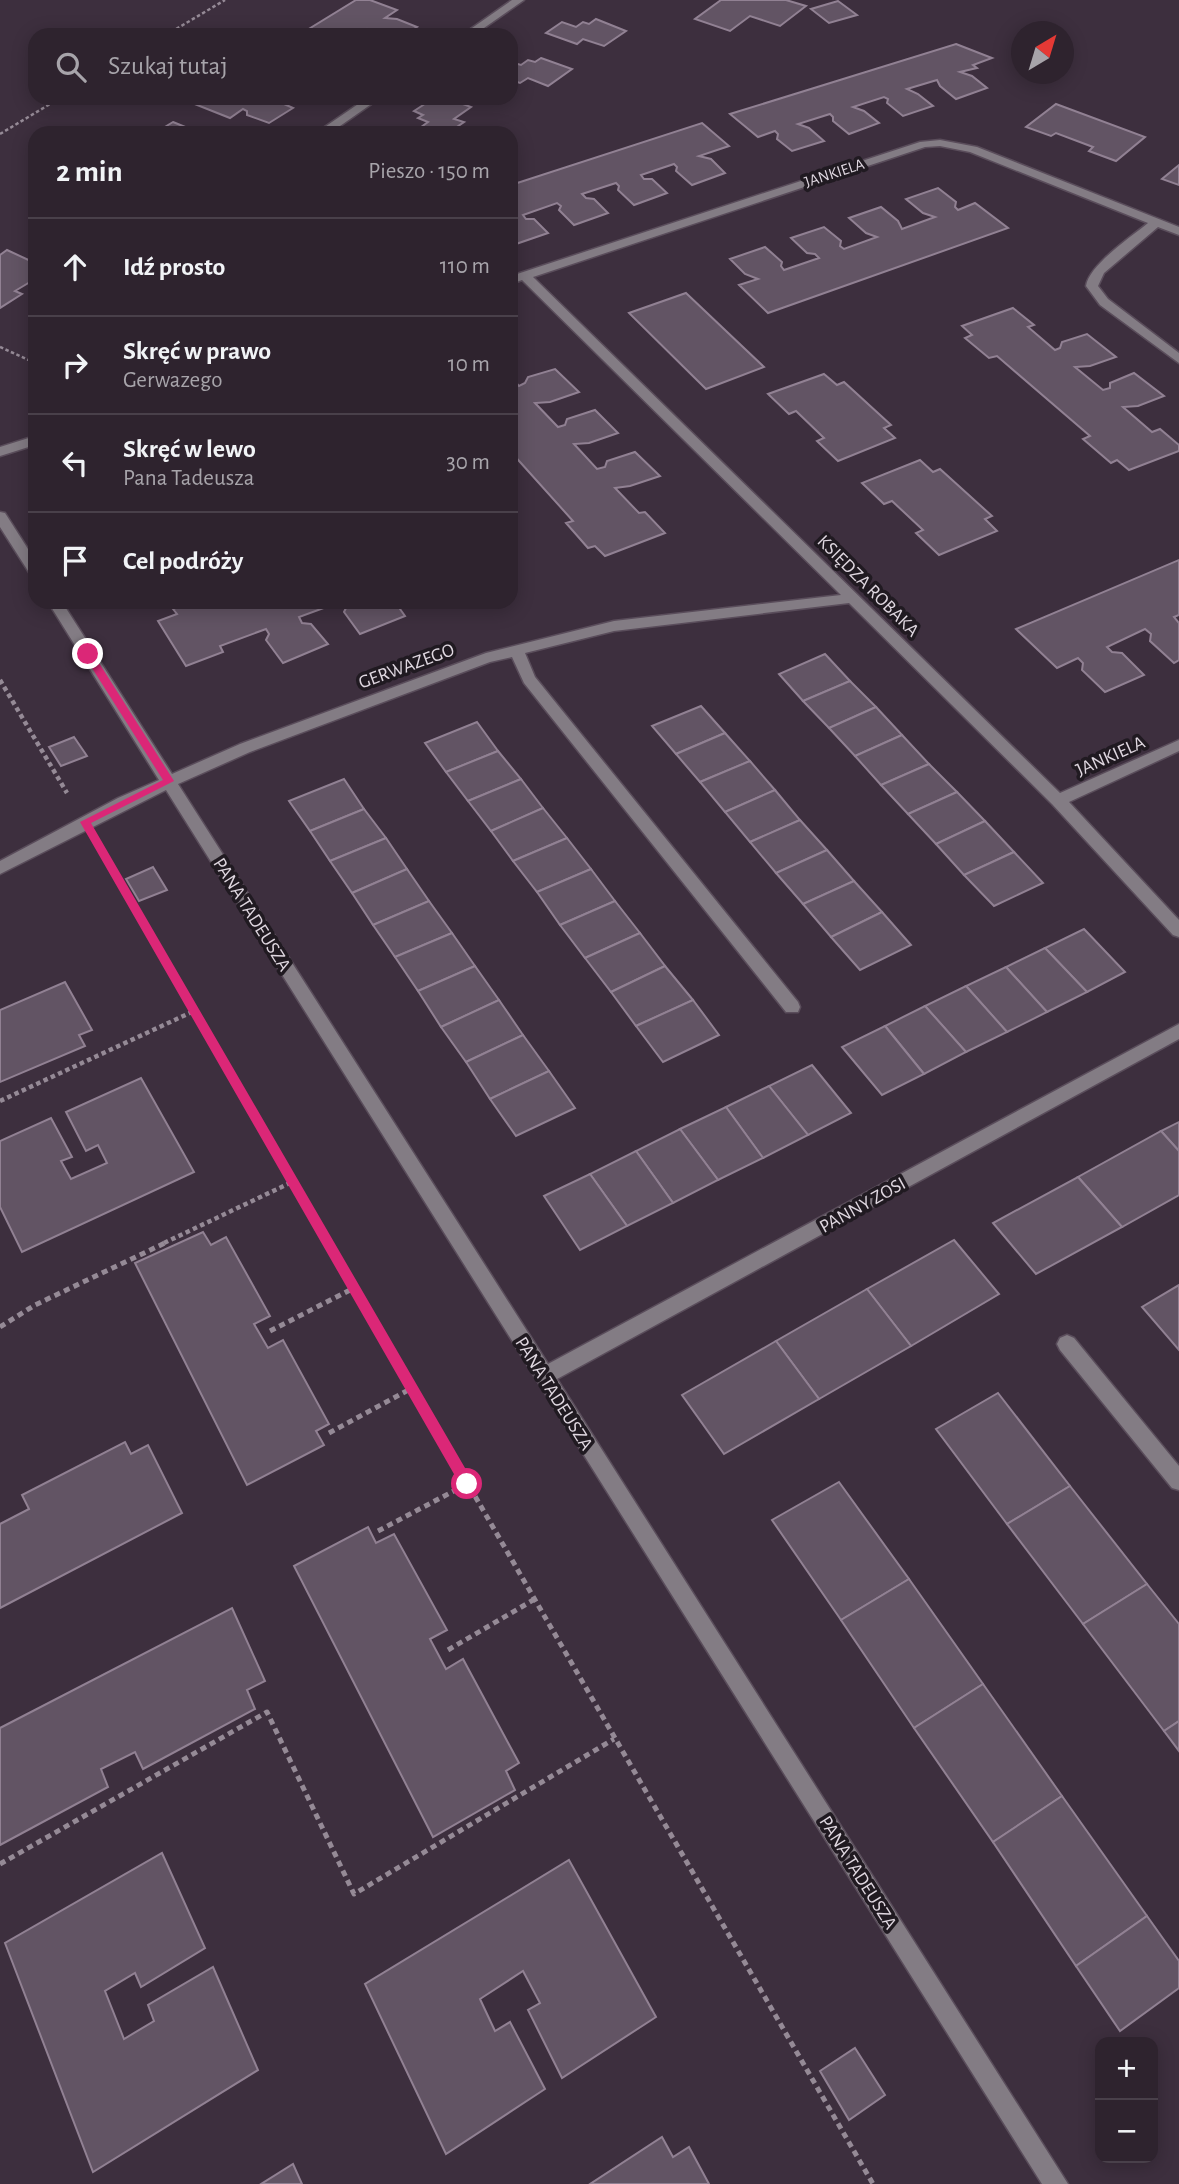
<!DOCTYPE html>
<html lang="pl">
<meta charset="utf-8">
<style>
:root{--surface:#2e232e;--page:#3a2f3a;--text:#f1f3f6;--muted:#a7a4aa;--line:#49404a}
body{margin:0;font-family:"Alegreya Sans",sans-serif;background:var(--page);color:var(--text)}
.controls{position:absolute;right:21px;bottom:21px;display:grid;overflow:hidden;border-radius:14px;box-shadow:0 4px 18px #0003}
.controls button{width:63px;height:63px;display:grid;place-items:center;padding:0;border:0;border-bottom:2px solid var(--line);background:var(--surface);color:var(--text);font:35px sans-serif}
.compass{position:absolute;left:1011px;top:21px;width:63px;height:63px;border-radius:50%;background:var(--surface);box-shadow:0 4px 18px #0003;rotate:38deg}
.stop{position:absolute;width:21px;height:21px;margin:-16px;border:5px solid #db2777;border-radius:50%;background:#fff}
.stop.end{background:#db2777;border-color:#fff;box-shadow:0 2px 7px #0008}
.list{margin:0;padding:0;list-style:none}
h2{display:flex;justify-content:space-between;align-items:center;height:91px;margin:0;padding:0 28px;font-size:30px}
h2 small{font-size:23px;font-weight:400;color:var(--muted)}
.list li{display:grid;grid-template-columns:46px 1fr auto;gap:21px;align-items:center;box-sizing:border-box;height:98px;padding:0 28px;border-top:2px solid var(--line)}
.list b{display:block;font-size:26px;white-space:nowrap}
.list p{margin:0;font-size:23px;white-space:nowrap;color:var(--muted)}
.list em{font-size:23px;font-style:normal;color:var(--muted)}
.icon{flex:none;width:38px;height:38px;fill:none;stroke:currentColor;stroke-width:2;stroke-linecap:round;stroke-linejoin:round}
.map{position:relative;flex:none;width:1179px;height:2184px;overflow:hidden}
.search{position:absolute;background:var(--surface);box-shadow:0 4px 18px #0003;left:28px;top:28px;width:490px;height:77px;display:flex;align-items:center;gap:18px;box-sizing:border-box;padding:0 24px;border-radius:21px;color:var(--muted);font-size:26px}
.panel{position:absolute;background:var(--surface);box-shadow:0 4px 18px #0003;left:28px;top:126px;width:490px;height:483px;border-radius:21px}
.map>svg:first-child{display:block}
.building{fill:#625464;stroke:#918193;stroke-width:2}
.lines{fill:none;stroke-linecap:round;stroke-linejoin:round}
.minor-casing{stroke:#5a4d5b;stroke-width:3}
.path-far2{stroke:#958a96;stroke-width:2.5;stroke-dasharray:3.5 2.5;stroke-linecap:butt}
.path-far1{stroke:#958a96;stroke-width:4.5;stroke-dasharray:4.5 3.5;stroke-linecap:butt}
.path{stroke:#958a96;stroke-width:5;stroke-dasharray:6 4.5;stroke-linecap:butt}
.minor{fill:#837c84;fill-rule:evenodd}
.route{fill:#db2777}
.labels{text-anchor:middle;stroke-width:7;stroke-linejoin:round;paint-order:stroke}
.far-street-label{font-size:16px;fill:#e0d8e1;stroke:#201a21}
.street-label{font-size:19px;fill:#e0d8e1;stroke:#201a21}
</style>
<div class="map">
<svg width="1179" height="2184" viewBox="0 0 1179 2184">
<rect width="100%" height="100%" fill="#3d2f3e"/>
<!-- building -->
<g class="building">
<path d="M356 0H370L397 10 385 18 397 19 417 27 404 35H376L367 29 358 35H299Z"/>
<path d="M721 0H786L806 6 780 26 750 16 730 31 695 19Z"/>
<path d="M838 1 857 15 829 23 811 9Z"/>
<path d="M596 19 626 31 604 46 583 39 577 44 546 33 562 22 576 27 583 22 589 24Z"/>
<path d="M956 44 992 58 973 65 977 68 960 72 972 76 987 88 956 99 940 86 937 80 907 89 918 94 933 106 903 116 887 103 888 99 884 97 853 107 864 111 879 123 849 134 833 121V117L830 114 798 124 809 128 824 141 792 151 777 139 778 134 775 131 758 137 730 114Z"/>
<path d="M541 58 572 69 548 86 528 78 520 83 511 80V62L521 65 528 60 535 62Z"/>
<path d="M199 98 273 99 293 108 269 123 247 115V111L243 109 230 118 192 103Z"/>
<path d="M434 98H447L471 107 454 119 464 122 448 133H424L417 130 428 122 418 118 423 115 414 111Z"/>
<path d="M1056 104 1145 137 1116 161 1089 151 1093 147 1056 133 1051 136 1026 127Z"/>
<path d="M173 122 200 133H155Z"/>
<path d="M702 123 729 146 699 156 711 159 725 173 692 185 676 171 677 167 674 164 641 175 644 179H652L667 193 634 205 618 190 619 186 616 183 582 194 586 198 594 199 608 213 574 225 559 210 561 206 557 203 523 215 526 219H534L548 233 513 245 511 243V185Z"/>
<path d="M1179 165V185L1162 179Z"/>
<path d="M938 188 956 202 955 207 958 210 975 203 1008 228 768 313 739 285 758 279 745 274 730 259 765 247 782 262 781 266 784 270 819 258 815 254 807 253 791 238 824 227 841 241 840 246 844 249 877 237 866 233 849 218 881 207 898 221 902 229 935 217 923 213 906 199Z"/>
<path d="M7 250 35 263V279L15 291 22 294 0 308V255Z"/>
<path d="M686 293 764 367 706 389 629 313Z"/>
<path d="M1013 308 1034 325 1028 327 1055 350 1060 348 1062 342 1087 334 1116 357 1090 366 1075 367 1103 390 1110 388V383L1134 373 1164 396 1138 406 1123 407 1152 432 1160 429 1179 445V451L1129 470 1117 460 1111 463 1083 439 1090 436 997 356 989 358 965 338 972 335 962 326Z"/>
<path d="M555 369 579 392 550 402 535 403 558 427 565 425 567 419 595 410 618 433 589 443 574 444 597 469 605 467 607 461 635 452 660 476 630 486 615 488 639 513 645 512 665 533 605 556 595 546 588 548 566 523 573 521 511 452V376L519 386 525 383 528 377Z"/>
<path d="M824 374 837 385 844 382 891 425 884 428 895 438 838 461 817 441 824 438 796 411 789 414 768 394Z"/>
<path d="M920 460 933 472 940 469 992 516 985 519 997 531 939 555 916 533 923 530 892 501 884 504 862 483Z"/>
<path d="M1179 560V615L1174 617 1179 623V660L1174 663 1150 641 1151 634 1145 629 1107 647 1112 652 1122 653 1144 675 1105 692 1082 670 1083 663 1078 658 1057 668 1016 629Z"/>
<path d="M192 602H340L299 617 302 623 311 624 328 644 283 663 266 640 269 634 266 629 220 646 223 652 186 666 158 621 177 614 173 609Z"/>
<path d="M344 602H395L405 616 360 634 344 612 347 606Z"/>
<path d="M825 654 850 681 803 701 779 674Z"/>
<path d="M850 681 876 707 829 728 803 701Z"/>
<path d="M701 706 725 733 676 754 652 726Z"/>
<path d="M876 707 902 735 855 756 829 728Z"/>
<path d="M477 722 498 751 446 772 425 743Z"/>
<path d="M725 733 750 761 700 782 676 754Z"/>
<path d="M902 735 929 764 881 785 855 756Z"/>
<path d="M74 737 87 756 61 766 49 747Z"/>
<path d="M498 751 521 779 468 801 446 772Z"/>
<path d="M750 761 775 790 725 812 700 782Z"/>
<path d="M929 764 957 792 908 814 881 785Z"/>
<path d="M344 779 364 809 310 831 289 801Z"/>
<path d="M521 779 543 808 491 831 468 801Z"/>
<path d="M775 790 800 820 750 842 725 812Z"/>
<path d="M957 792 985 821 936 844 908 814Z"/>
<path d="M543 808 567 838 513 861 491 831Z"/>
<path d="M364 809 386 838 330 861 310 831Z"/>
<path d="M800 820 827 850 776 873 750 842Z"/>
<path d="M985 821 1014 852 964 875 936 844Z"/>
<path d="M386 838 407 869 352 893 330 861Z"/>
<path d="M567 838 591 869 537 892 513 861Z"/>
<path d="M827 850 854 881 803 904 776 873Z"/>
<path d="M1014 852 1043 883 994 906 964 875Z"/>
<path d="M153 867 167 890 139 901 126 879Z"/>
<path d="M407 869 429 901 373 925 352 893Z"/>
<path d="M591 869 615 901 560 925 537 892Z"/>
<path d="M854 881 882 912 831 937 803 904Z"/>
<path d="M429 901 452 933 395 957 373 925Z"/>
<path d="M615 901 640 933 585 958 560 925Z"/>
<path d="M882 912 911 945 860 970 831 937Z"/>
<path d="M1084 929 1125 972 1087 992 1045 948Z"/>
<path d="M452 933 475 966 418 991 395 957Z"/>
<path d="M640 933 665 966 611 992 585 958Z"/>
<path d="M1045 948 1087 992 1047 1012 1006 967Z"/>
<path d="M475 966 499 1000 441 1027 418 991Z"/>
<path d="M665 966 693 1000 636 1026 611 992Z"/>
<path d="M1006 967 1047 1012 1007 1032 966 986Z"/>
<path d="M65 982 92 1030 79 1035 85 1046 0 1082V1010Z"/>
<path d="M966 986 1007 1032 966 1052 925 1006Z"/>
<path d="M499 1000 523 1035 466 1062 441 1027Z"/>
<path d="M693 1000 719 1035 663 1062 636 1026Z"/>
<path d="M925 1006 966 1052 924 1074 885 1026Z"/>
<path d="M885 1026 924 1074 882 1095 842 1047Z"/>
<path d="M523 1035 549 1071 490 1099 466 1062Z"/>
<path d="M812 1065 851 1113 808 1135 769 1086Z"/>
<path d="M549 1071 575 1108 516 1136 490 1099Z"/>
<path d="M141 1078 194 1172 22 1252 0 1207V1141L51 1118 72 1157 61 1161 71 1179 107 1163 98 1145 86 1151 66 1112Z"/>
<path d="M769 1086 808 1135 763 1158 726 1107Z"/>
<path d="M726 1107 763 1158 718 1180 680 1129Z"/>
<path d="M1179 1122V1151L1161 1131Z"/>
<path d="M680 1129 718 1180 673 1203 636 1151Z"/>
<path d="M1161 1131 1179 1151V1195L1122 1227 1078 1177Z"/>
<path d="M636 1151 673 1203 627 1226 590 1174Z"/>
<path d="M590 1174 627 1226 580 1250 544 1196Z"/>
<path d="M1078 1177 1122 1227 1036 1274 993 1223Z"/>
<path d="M203 1232 211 1245 226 1237 270 1316 254 1324 268 1348 283 1340 329 1424 316 1431 324 1445 247 1485 135 1263Z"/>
<path d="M954 1240 999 1294 911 1346 867 1289Z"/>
<path d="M1179 1285V1350L1142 1307Z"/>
<path d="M867 1289 911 1346 819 1399 776 1341Z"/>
<path d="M776 1341 819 1399 724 1454 682 1395Z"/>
<path d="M998 1393 1070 1486 1007 1524 936 1429Z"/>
<path d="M125 1442 131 1454 148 1445 182 1513 0 1608V1524L29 1509 22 1495Z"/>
<path d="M839 1482 909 1579 841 1620 772 1520Z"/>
<path d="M1070 1486 1147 1584 1083 1624 1007 1524Z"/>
<path d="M368 1527 376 1543 394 1534 447 1630 430 1639 446 1669 463 1659 519 1763 506 1771 515 1790 433 1837 294 1566Z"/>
<path d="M909 1579 983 1684 914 1728 841 1620Z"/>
<path d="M1147 1584 1179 1624V1721L1164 1731 1083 1624Z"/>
<path d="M232 1608 265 1681 247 1690 255 1709 143 1769 135 1752 101 1769 108 1787 0 1845V1728Z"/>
<path d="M983 1684 1062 1796 993 1842 914 1728Z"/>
<path d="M1179 1721V1751L1164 1731Z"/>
<path d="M1062 1796 1147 1916 1076 1966 993 1842Z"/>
<path d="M162 1853 205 1948 141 1987 135 1973 105 1991 124 2039 154 2021 148 2005 213 1967 258 2070 93 2172 5 1943Z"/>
<path d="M569 1860 656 2017 562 2078 528 2010 540 2003 523 1971 480 1999 495 2031 510 2022 545 2089 446 2154 365 1984Z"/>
<path d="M1147 1916 1179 1961V1988L1120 2031 1076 1966Z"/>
<path d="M855 2048 885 2095 849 2120 820 2071Z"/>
<path d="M662 2137 673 2157 689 2147 709 2184H590Z"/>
<path d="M293 2164 302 2184H261Z"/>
</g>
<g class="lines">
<defs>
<g id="minor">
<path d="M512 0H524L474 35H462Z"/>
<path d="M367 98H380L330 133H316Z"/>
<path d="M940 140 977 147 1179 227V235L1158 227 1104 273 1098 286 1108 299 1179 353V363L1100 305 1086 286C1089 265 1131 237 1148 223L970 152 940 146 925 147 533 277 1060 793 1179 740V751L1069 802 1179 920V937L1173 935 1052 804 849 603 614 631 525 653 535 677 798 1002 800 1007 798 1012H786L524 683 512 657 490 662 250 752 178 784 548 1364 1179 1024V1039L557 1379 1068 2184H1042L166 790 0 874V861L118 798 159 780 48 602H62L172 774 240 744 486 653 614 621 841 595 522 280 511 284V276L920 142Z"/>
<path d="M35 436V445L0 456V447Z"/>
<path d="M0 512 5 513 35 560V576L30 574 0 527Z"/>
<path d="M1067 1335 1074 1338 1179 1466V1490L1172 1488 1060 1350 1057 1344 1060 1338Z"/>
</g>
</defs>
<!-- minor casing -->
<use href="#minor" class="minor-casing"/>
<!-- path-far2 -->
<g class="path-far2">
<path d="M166 35 225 0"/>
<path d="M0 134 60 98"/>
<path d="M0 347 35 363"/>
</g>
<!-- path-far1 -->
<g class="path-far1">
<path d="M0 680 67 793"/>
<path d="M104 855 329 1243"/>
<path d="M0 1101 194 1011"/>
<path d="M164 1243 292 1182"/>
</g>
<!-- path -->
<g class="path">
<path d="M328 1242 873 2184"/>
<path d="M0 1327 35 1305 167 1242"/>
<path d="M270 1331 354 1288"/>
<path d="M329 1433 412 1388"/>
<path d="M378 1531 467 1484"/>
<path d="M448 1650 535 1599"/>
<path d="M0 1864 267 1712 354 1894 614 1739"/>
</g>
<!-- minor -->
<use href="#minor" class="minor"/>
</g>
<!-- route -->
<path class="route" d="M85 652H92L174 781 91 823 472 1480V1488H462L80 822 163 780 85 657Z"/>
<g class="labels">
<!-- far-street labels -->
<g class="far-street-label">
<text transform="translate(834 172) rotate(-18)" y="6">JANKIELA</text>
</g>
<!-- street labels -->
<g class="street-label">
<text transform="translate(869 585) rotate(45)" y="7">KSIĘDZA ROBAKA</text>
<text transform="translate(406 665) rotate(-20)" y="7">GERWAZEGO</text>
<text transform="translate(1110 755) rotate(-24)" y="7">JANKIELA</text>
<text transform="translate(253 914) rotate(58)" y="7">PANA TADEUSZA</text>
<text transform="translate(862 1204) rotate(-29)" y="7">PANNY ZOSI</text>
<text transform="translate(555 1393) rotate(58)" y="7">PANA TADEUSZA</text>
<text transform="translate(859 1872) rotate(58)" y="7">PANA TADEUSZA</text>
</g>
</g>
</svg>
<div class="controls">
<button>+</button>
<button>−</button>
</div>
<svg class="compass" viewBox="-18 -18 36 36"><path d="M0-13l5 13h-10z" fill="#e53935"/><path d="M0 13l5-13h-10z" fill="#a7a4aa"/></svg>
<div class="stop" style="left:467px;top:1484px"></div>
<div class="stop end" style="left:88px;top:654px"></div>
<div class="search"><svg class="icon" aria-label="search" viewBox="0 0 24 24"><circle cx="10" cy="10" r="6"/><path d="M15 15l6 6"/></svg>Szukaj tutaj</div>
<section class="panel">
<h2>2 min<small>Pieszo · 150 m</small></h2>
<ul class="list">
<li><svg class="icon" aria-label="ahead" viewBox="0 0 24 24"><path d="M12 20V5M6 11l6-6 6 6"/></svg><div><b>Idź prosto</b></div><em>110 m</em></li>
<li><svg class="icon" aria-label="right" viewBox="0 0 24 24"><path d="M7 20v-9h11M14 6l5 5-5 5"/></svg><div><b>Skręć w prawo</b><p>Gerwazego</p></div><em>10 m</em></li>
<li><svg class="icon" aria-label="left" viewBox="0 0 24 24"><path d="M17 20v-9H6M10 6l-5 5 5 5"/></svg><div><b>Skręć w lewo</b><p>Pana Tadeusza</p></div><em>30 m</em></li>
<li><svg class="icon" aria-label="arrive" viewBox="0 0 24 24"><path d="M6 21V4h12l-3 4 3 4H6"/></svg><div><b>Cel podróży</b></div></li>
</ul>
</section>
</div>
